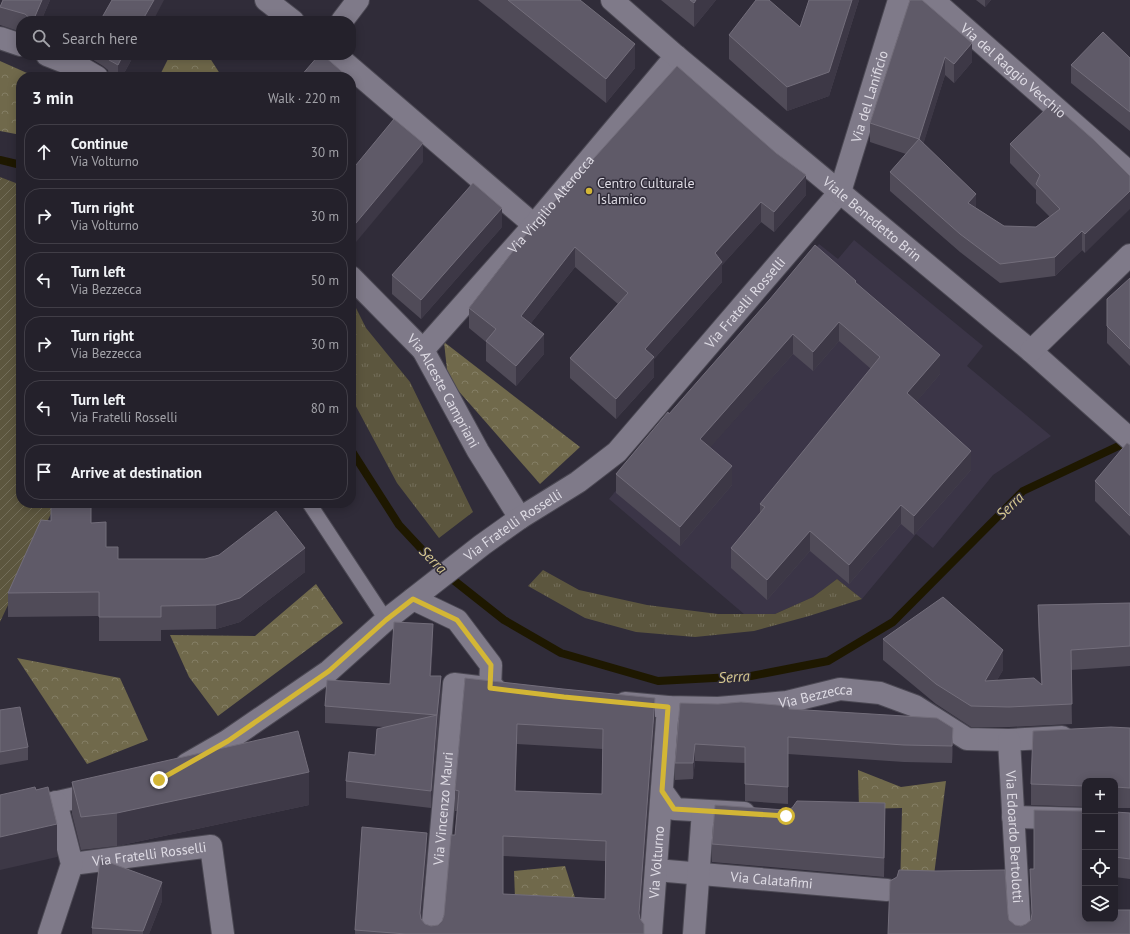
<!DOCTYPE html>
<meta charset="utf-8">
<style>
:root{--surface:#24212b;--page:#302e37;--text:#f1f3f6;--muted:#a3a3a9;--line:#413e47}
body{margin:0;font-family:"PT Sans",sans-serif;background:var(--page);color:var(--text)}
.controls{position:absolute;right:12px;bottom:12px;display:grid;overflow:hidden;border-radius:8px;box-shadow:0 2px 10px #0003}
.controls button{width:36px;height:36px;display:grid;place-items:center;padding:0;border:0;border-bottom:1px solid var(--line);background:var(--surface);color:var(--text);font:20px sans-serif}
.stop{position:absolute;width:12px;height:12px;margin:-9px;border:3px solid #d3b635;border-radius:50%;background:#fff}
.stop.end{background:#d3b635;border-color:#fff;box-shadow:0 1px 4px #0008}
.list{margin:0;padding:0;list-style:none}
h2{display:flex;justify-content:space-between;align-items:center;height:52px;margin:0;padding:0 16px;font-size:17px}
h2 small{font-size:13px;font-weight:400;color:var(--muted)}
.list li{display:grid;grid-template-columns:26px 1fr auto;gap:12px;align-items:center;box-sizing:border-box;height:56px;margin:0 8px 8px;padding:0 8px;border:1px solid var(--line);border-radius:16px}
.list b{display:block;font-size:15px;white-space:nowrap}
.list p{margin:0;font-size:13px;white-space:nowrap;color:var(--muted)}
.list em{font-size:13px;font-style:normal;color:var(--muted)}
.icon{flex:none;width:22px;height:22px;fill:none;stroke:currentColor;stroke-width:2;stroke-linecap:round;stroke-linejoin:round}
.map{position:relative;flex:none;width:1130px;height:934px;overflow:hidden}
.search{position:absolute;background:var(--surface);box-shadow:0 2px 10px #0003;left:16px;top:16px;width:340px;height:44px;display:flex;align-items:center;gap:10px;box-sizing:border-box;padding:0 14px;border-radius:16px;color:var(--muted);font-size:15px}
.panel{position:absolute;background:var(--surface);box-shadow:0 2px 10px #0003;left:16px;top:72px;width:340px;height:436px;border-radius:16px}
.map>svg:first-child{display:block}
.built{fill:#3b3547}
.grass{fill:url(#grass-tufts)}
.forest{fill:url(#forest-crowns)}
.garden{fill:url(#garden-furrows)}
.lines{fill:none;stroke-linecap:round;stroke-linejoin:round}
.stream{stroke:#1e1800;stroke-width:8}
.lane-casing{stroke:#4b4853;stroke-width:16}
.street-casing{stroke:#4b4853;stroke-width:24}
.secondary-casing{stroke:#4b4853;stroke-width:24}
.lane{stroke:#7f7a89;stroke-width:14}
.street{stroke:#7f7a89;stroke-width:22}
.secondary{stroke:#7f7a89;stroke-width:22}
.wall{fill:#504b58;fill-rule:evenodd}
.shaded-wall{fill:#3d3846}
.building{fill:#5f5a68;stroke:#736e7b;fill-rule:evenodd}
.route{stroke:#d3b635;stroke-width:5}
.poi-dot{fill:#d3b635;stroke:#302c39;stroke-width:1.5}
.labels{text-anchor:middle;stroke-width:3;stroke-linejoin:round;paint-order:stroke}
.street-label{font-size:14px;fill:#dedbe4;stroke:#302c39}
.poi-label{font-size:14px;fill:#dedbe4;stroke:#302c39;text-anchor:start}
.water-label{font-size:15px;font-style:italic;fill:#d5c78f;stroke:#302c39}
</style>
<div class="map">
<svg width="1130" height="934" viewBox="0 0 1130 934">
<defs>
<pattern id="grass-tufts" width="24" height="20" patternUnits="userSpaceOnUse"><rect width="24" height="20" fill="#5c563e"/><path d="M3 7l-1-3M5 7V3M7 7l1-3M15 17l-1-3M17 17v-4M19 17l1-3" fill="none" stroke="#736e5a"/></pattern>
<pattern id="forest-crowns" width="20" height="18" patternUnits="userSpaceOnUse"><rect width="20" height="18" fill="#70694b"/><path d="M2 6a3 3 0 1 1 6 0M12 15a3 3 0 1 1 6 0" fill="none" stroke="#847e65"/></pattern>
<pattern id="garden-furrows" width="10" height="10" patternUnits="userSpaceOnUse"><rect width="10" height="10" fill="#5c563e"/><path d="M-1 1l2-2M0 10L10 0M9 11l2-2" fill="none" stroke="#736e5a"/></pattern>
</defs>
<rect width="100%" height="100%" fill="#302c39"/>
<!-- built -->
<path class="built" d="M854 240 983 346 967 366 1051 436 993 475 933 548 916 534 862 599 837 579 813 597 775 614H744L609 499 819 244 838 259Z"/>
<!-- grass -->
<g class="grass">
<path d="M351 298 366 328 410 382 473 512 439 538 397 483 351 397Z"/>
<path d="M543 570 579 590 647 605 718 614H775L813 597 837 579 862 599 809 616 754 631 695 637 636 632 585 618 528 586Z"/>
</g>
<!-- forest -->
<g class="forest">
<path d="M170 55H208L222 77H159Z"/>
<path d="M0 61 36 77H21V135L0 131Z"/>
<path d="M444 342 580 447 540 484 448 379Z"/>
<path d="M316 584 343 623 218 716 189 677 170 635 255 636Z"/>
<path d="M17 658 120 678 148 740 87 764Z"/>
<path d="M858 770 901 787 946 781 932 891 900 892 902 808 859 809Z"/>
<path d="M565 866 578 907 515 898 514 871Z"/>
</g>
<!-- garden -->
<path class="garden" d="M0 177 21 185V503H56L0 622Z"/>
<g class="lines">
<!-- stream -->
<g class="stream">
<path d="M0 160 21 165"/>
<path d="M351 450 399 525 442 571 504 620 561 653 658 681 751 676 828 661 893 622 1023 491 1129 441"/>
</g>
<defs>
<path id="lane" d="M309 503 386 620"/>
<g id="street">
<path d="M266 0 293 21"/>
<path d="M342 21 358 0"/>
<path d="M0 38 21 45"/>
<path d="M47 55 85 70 97 77"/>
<path d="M336 55 534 225"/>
<path id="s1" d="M351 277 423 350 478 451 520 518"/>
<path id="s2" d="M423 350 534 225 676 56"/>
<path d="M413 599 457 620 491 665 490 688"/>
<path id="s3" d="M625 703 668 707 718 708 787 702 840 689 880 693 915 706 967 739 1009 740 1062 737"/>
<path id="s4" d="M1009 740 1020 934"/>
<path id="s5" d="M187 764 227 741 329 671 386 620 482 545 520 518 578 482 617 452 840 192"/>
<path d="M662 791 675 809 744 813"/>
<path d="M0 815 102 792"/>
<path d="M1013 817 1085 819"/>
<path id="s6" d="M72 864 211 846 223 934"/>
<path id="s7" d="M656 870 887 890"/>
<path d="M49 934 72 864 56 802"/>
<path id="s8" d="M432 934 454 684 495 689"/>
<path id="s9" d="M651 934 668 707"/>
<path d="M694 934 703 811"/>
</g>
<g id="secondary">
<path id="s10" d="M612 0 676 56 1031 351 1130 439"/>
<path id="s11" d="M933 0 1130 173"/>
<path id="s12" d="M840 192 899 0"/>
<path d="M1031 351 1130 255"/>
</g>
</defs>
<!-- lane casing -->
<use href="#lane" class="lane-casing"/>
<!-- street casing -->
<use href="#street" class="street-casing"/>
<!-- secondary casing -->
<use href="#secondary" class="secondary-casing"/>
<!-- lane -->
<use href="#lane" class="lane"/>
<!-- street -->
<use href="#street" class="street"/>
<!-- secondary -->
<use href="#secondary" class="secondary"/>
</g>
<!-- wall -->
<g class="wall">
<path d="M3 0H50L41 21H21V32L0 25V6Z"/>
<path d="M478 0H580L635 68 606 103Z"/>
<path d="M661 0H716L694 27Z"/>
<path d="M809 0H859L829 96 787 111 729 59V35L800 27Z"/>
<path d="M910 0 972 62 954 83 945 75 923 144 976 208 1004 226 1036 227 1050 217 1036 203V190L1010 163V144L1094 140 1085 253 1082 250 1055 276 1000 283 960 252 890 191V172L906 154 870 142V123Z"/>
<path d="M976 0H991L985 7Z"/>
<path d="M90 55H134L122 77H109L108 70 103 66 90 58Z"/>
<path d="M1130 58V131L1071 83V65Z"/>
<path d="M806 195 774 232 761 222 722 265V282L654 359V377L616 419 570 378V358L618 304 575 267 531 323 544 354 516 386 486 361V342L469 328V308L531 228Z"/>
<path d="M502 227 421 319 392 294V275Z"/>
<path d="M1130 278V366L1107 343V326Z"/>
<path d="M856 284 940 374 916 402 971 470 914 535 901 524 849 584 810 551 767 600 731 568V548L760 513V504L871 369 839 341 813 371 793 354 710 447 732 485 680 546 616 493V474L669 414Z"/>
<path d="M1130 445V536L1095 501V481Z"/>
<path d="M91 523 106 547 118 559 305 572 240 622 216 629 161 630V641H99V616L8 617V593Z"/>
<path d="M1130 603V666L1071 670 1072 724 1009 727H971L936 704 883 660V639L1003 670 997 680 1041 684 1038 625V605Z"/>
<path d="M433 641 431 676 441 693 431 808 346 798V781L375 755 384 727 325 723V706L390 684Z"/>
<path d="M465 678 655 718 640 918 644 934H355V930L427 853 421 919 425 924 431 926 438 925 442 921 444 915 455 835 457 811H455V790ZM517 744 603 749 602 794 515 791ZM503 856 605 861V899L503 894Z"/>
<path d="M680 703 789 709 953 745 952 763 904 762 788 754V804L745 801V763L695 761 693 779 675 780V763Z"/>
<path d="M0 710 28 747V760L0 765Z"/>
<path d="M1130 728V808H1115V781H1085V807L1031 805V784Z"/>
<path d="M72 782 309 805 117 846 81 850 72 814Z"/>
<path d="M1085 811V874L1083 873 1084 911 1130 934H888L1008 914 1009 920 1015 925 1021 926 1026 924 1031 920 1032 917 1030 890V869H1034Z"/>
<path d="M1115 812 1130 813V879L1115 877Z"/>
<path d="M885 821 884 877 712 862V844Z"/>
<path d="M162 901 149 934H92V928Z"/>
</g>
<!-- shaded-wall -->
<g class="shaded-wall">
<path d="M42 0H50L41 21H33Z"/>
<path d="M154 0H164L153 21H142Z"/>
<path d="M696 0H716L694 27V3Z"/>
<path d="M852 0H859L829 96 787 111V87Z"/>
<path d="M985 0H991L985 7Z"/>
<path d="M972 43V62L954 83V64Z"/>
<path d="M635 44V68L606 103V79Z"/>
<path d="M123 55H134L122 77H118V65Z"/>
<path d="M945 57V75L919 158V139Z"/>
<path d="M423 143V162L351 248V229Z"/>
<path d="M806 175V195L774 232V212Z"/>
<path d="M1130 191V209L1085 253V234Z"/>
<path d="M976 194V213L968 203Z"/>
<path d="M761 202V222L722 265V282L654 359V377L616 419V399L645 349 715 253Z"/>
<path d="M502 208V227L421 319V300Z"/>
<path d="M1082 231V250L1055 276V257Z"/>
<path d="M575 247V267L521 336V316Z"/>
<path d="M839 322V341L813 371V352Z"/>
<path d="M544 334V354L516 386V366Z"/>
<path d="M793 334V354L700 459V439Z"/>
<path d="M940 355V374L907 413V393Z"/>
<path d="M971 451V470L914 535V516Z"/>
<path d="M732 466V485L680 546V527Z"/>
<path d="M901 505V524L849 584V565Z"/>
<path d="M810 531V551L767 600V580Z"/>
<path d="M305 548V572L240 622 216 629V605Z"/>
<path d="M433 624V641L430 692V676Z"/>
<path d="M1003 650V670L985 701V681Z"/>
<path d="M441 676V693L437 732V715Z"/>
<path d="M655 698V718L639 933V913Z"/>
<path d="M437 715V732L431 808V791Z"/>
<path d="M517 724V744L515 811V791Z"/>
<path d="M953 728V745L952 763V746Z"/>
<path d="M695 744V761L693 779V763Z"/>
<path d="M309 772V805L117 846V813Z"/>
<path d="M885 803V821L884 877V858Z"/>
<path d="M57 824V857L0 870V837Z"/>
<path d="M427 833V853L420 933V913Z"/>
<path d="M162 882V901L149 934H143V931Z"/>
</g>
<!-- building -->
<g class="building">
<path d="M3 0H42L33 21 25 14 0 7Z"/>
<path d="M112 0H154L142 21H100Z"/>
<path d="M508 0H580L635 44 606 79Z"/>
<path d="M690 0H696L694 3Z"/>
<path d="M756 0H769L800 27 809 0H852L829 72 787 87 729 35Z"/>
<path d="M910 0H922L972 43 954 64 945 57 919 139 870 123Z"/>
<path d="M1103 32 1130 58V112L1071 65Z"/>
<path d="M108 55H123L118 65 109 60Z"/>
<path d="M319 55H323L348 77H300Z"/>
<path d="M677 66 776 153 806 175 774 212 761 202 715 253 722 262 645 349 654 357 616 399 570 358 628 293 575 247 521 316 544 334 516 366 486 341 496 329 469 308 531 228Z"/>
<path d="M1052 103 1094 140 1130 176V191L1085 234 1082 231 1055 257 1000 264 960 234 890 172 919 139 976 194 968 203 1004 226 1036 227 1060 209 1036 184 1040 175 1010 144Z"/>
<path d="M394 119 423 143 351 229V171Z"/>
<path d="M473 183 502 208 421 300 392 275Z"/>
<path d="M815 245 856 281 855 282 940 355 907 393 971 451 914 516 901 505 849 565 810 531 767 580 731 548 765 507 760 504 880 357 839 322 813 352 793 334 700 439 732 466 680 527 616 474 668 412 669 414 770 299Z"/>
<path d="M1130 278V349L1107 326V299Z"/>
<path d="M1127 443 1130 445V516L1095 481Z"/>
<path d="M51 503H91V523L106 522V547H118V559H205L219 555 276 511 305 548 240 598 216 605 161 606V617H99V592L8 593 41 520 51 521Z"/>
<path d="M943 597 1003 650 985 681 1034 678 1042 685 1038 605 1130 603V646L1071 650 1072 704 1009 707 971 706 936 684 883 639Z"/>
<path d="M394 622 433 624 430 676H441L437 715 325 706 327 680 390 684Z"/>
<path d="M465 678 563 689 655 698 639 913 640 919 644 924V934H406L355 930 362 827 427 833 420 913 421 919 425 924 431 926 438 925 442 921 444 915 451 835H455L459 791 455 790ZM517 724 603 729 602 794 515 791ZM503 836 606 841 605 899 503 894Z"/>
<path d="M741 702 789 706V709L937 718 953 728 952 746 904 745 788 737V787L745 784V747L695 744 693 763H675L680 703 718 704Z"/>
<path d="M20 707 28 747 0 752V710Z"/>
<path d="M437 715 431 791 346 781 349 752 375 755 377 729Z"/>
<path d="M1111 727 1130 728V788L1115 787V781H1085V786L1031 784 1033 731Z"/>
<path d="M298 731 309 772 117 813 81 817 72 782Z"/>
<path d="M35 787 36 790 48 787 57 824 0 837V795Z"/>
<path d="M797 801 885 803 884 858 712 844 715 805 785 810 792 808Z"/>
<path d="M1034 810 1085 811V853H1083L1084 911H1085V919H1115V910H1130V934H888L890 881 897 877 899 870 936 871 1005 870 1008 914 1009 920 1015 925 1021 926 1026 924 1031 920 1032 913 1030 869H1034Z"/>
<path d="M1115 812 1130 813V859L1115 857Z"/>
<path d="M100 859 162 882 143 931 92 928Z"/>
</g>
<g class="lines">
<!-- route -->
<path class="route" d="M159 780 228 741 329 671 386 620 413 599 457 620 491 665 490 688 564 697 668 707 662 791 674 809 786 816"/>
</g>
<!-- markers -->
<circle class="poi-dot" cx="589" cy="191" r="4"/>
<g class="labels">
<!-- street labels -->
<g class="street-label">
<text dy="5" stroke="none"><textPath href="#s11" startOffset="107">Via del Raggio Vecchio</textPath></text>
<text dy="5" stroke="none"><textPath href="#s12" startOffset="100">Via del Lanificio</textPath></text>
<text dy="5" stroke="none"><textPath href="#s2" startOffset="194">Via Virgilio Alterocca</textPath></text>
<text dy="5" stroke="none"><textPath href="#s10" startOffset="340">Viale Benedetto Brin</textPath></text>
<text dy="5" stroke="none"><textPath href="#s5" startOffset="729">Via Fratelli Rosselli</textPath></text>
<text dy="5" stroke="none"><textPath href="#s1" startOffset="148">Via Alceste Campriani</textPath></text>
<text dy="5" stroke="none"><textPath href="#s5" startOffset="405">Via Fratelli Rosselli</textPath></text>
<text dy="5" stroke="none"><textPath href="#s3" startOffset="192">Via Bezzecca</textPath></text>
<text dy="5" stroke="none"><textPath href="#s8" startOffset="126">Via Vincenzo Mauri</textPath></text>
<text dy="5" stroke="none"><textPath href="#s4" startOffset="97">Via Edoardo Bertolotti</textPath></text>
<text dy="5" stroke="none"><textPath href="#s6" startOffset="78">Via Fratelli Rosselli</textPath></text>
<text dy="5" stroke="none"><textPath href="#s9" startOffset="72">Via Volturno</textPath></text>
<text dy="5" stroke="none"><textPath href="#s7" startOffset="116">Via Calatafimi</textPath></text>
</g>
<!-- poi labels -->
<g class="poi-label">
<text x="597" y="188">Centro Culturale<tspan x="597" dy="16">Islamico</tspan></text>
</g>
<!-- water labels -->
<g class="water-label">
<text transform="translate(1010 506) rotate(-44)" y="5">Serra</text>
<text transform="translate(433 560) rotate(45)" y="5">Serra</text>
<text transform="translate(734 677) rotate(-4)" y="5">Serra</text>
</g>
</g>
</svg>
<div class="controls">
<button>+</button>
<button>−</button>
<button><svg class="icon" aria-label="locate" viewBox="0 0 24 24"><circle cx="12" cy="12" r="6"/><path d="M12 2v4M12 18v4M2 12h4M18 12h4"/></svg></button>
<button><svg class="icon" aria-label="layers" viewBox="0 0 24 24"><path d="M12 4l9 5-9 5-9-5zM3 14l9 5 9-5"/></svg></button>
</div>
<div class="stop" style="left:786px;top:816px"></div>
<div class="stop end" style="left:159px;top:780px"></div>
<div class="search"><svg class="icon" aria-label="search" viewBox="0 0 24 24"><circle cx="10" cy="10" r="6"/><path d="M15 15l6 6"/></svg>Search here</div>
<section class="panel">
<h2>3 min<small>Walk · 220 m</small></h2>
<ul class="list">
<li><svg class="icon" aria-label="ahead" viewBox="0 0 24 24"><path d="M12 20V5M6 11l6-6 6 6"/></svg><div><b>Continue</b><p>Via Volturno</p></div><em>30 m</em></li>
<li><svg class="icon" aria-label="right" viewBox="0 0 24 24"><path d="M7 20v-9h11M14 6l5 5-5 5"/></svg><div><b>Turn right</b><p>Via Volturno</p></div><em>30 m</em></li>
<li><svg class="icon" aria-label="left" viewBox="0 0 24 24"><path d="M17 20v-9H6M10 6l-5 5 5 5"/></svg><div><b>Turn left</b><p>Via Bezzecca</p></div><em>50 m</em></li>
<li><svg class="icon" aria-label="right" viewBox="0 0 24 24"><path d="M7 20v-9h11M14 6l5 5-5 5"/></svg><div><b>Turn right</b><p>Via Bezzecca</p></div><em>30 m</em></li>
<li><svg class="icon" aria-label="left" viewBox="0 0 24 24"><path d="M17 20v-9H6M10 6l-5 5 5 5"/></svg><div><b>Turn left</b><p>Via Fratelli Rosselli</p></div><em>80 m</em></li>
<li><svg class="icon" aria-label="arrive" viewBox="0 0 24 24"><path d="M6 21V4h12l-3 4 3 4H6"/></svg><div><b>Arrive at destination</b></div></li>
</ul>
</section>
</div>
